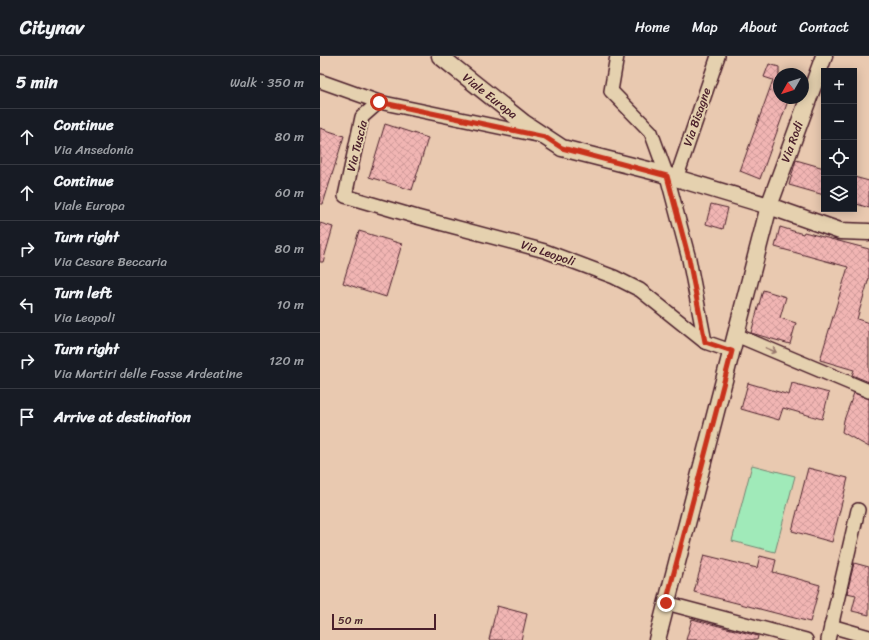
<!DOCTYPE html>
<meta charset="utf-8">
<style>
:root{--surface:#171b24;--page:#20242c;--text:#f1f3f6;--muted:#9ea1a6;--line:#363941}
body{margin:0;font-family:Sriracha,sans-serif;background:var(--page);color:var(--text)}
.controls{position:absolute;right:12px;top:12px;display:grid;overflow:hidden;border-radius:0px;box-shadow:0 2px 10px #0003}
.controls button{width:36px;height:36px;display:grid;place-items:center;padding:0;border:0;border-bottom:1px solid var(--line);background:var(--surface);color:var(--text);font:20px sans-serif}
.compass{position:absolute;left:453px;top:12px;width:36px;height:36px;border-radius:50%;background:var(--surface);box-shadow:0 2px 10px #0003;rotate:231deg}
.scale{position:absolute;left:12px;bottom:10px;width:104px;box-sizing:border-box;padding-left:4px;border:2px solid #4a1f2b;border-top:0;font-size:11px;line-height:14px;white-space:nowrap;color:#4a1f2b;-webkit-text-stroke:3px #e5d1af;paint-order:stroke}
.stop{position:absolute;width:12px;height:12px;margin:-9px;border:3px solid #c8321e;border-radius:50%;background:#fff}
.stop.end{background:#c8321e;border-color:#fff;box-shadow:0 1px 4px #0008}
.list{margin:0;padding:0;list-style:none}
h2{display:flex;justify-content:space-between;align-items:center;height:52px;margin:0;padding:0 16px;font-size:17px}
h2 small{font-size:13px;font-weight:400;color:var(--muted)}
.list li{display:grid;grid-template-columns:26px 1fr auto;gap:12px;align-items:center;box-sizing:border-box;height:56px;padding:0 16px;border-top:1px solid var(--line)}
.list b{display:block;font-size:15px;white-space:nowrap}
.list p{margin:0;font-size:13px;white-space:nowrap;color:var(--muted)}
.list em{font-size:13px;font-style:normal;color:var(--muted)}
.icon{flex:none;width:22px;height:22px;fill:none;stroke:currentColor;stroke-width:2;stroke-linecap:round;stroke-linejoin:round}
.map{position:relative;flex:none;width:549px;height:584px;overflow:hidden}
header{display:flex;align-items:center;gap:24px;box-sizing:border-box;height:56px;padding:0 20px;background:var(--surface);border-bottom:1px solid var(--line)}
header strong{font-size:19px}
nav{display:flex;gap:22px;margin-inline-start:auto;font-size:14px}
main{display:flex}
aside{flex:1;background:var(--surface)}
.map>svg:first-child{display:block}
.grass{fill:#a0eab9;stroke:#758472}
.building{fill:url(#building-cross-hatch);stroke:#4a1f2b}
.lines{fill:none;stroke-linecap:round;stroke-linejoin:round}
.minor-casing{stroke:#4a1f2b;stroke-width:16}
.tertiary-casing{stroke:#4a1f2b;stroke-width:19}
.minor{stroke:#e5d1af;stroke-width:13}
.tertiary{stroke:#e5d1af;stroke-width:16}
.oneway{stroke:#98786d}
.route{stroke:#c8321e;stroke-width:5}
.labels{text-anchor:middle;stroke-width:4;stroke-linejoin:round;paint-order:stroke}
.street-label{font-size:12px;fill:#4a1f2b;stroke:#e5d1af}
</style>
<header>
<strong>Citynav</strong>
<nav><a>Home</a><a>Map</a><a>About</a><a>Contact</a></nav>
</header>
<main>
<aside>
<h2>5 min<small>Walk · 350 m</small></h2>
<ul class="list">
<li><svg class="icon" aria-label="ahead" viewBox="0 0 24 24"><path d="M12 20V5M6 11l6-6 6 6"/></svg><div><b>Continue</b><p>Via Ansedonia</p></div><em>80 m</em></li>
<li><svg class="icon" aria-label="ahead" viewBox="0 0 24 24"><path d="M12 20V5M6 11l6-6 6 6"/></svg><div><b>Continue</b><p>Viale Europa</p></div><em>60 m</em></li>
<li><svg class="icon" aria-label="right" viewBox="0 0 24 24"><path d="M7 20v-9h11M14 6l5 5-5 5"/></svg><div><b>Turn right</b><p>Via Cesare Beccaria</p></div><em>80 m</em></li>
<li><svg class="icon" aria-label="left" viewBox="0 0 24 24"><path d="M17 20v-9H6M10 6l-5 5 5 5"/></svg><div><b>Turn left</b><p>Via Leopoli</p></div><em>10 m</em></li>
<li><svg class="icon" aria-label="right" viewBox="0 0 24 24"><path d="M7 20v-9h11M14 6l5 5-5 5"/></svg><div><b>Turn right</b><p>Via Martiri delle Fosse Ardeatine</p></div><em>120 m</em></li>
<li><svg class="icon" aria-label="arrive" viewBox="0 0 24 24"><path d="M6 21V4h12l-3 4 3 4H6"/></svg><div><b>Arrive at destination</b></div></li>
</ul>
</aside>
<div class="map">
<svg width="549" height="584" viewBox="0 0 549 584">
<defs>
<pattern id="building-cross-hatch" width="8" height="8" patternUnits="userSpaceOnUse"><rect width="8" height="8" fill="#f1b5b3"/><path d="M0 0l8 8M0 8l8-8" fill="none" stroke="#d09b9a"/></pattern>
</defs>
<rect width="100%" height="100%" fill="#e9c9b0"/>
<filter id="ink" filterUnits="userSpaceOnUse"><feTurbulence type="fractalNoise" baseFrequency=".025" numOctaves="2"/><feDisplacementMap in="SourceGraphic" scale="8" xChannelSelector="R" yChannelSelector="G"/><feConvolveMatrix kernelMatrix="1 2 1 2 8 2 1 2 1" color-interpolation-filters="sRGB"/></filter>
<g filter="url(#ink)">
<!-- grass -->
<path class="grass" d="M432 409 475 420 455 496 412 485Z"/>
<!-- building -->
<g class="building">
<path d="M449 8 459 11V42H469L440 123 420 115 453 24 444 21Z"/>
<path d="M65 68 108 82 92 134 49 121Z"/>
<path d="M0 72 24 80 3 148H0Z"/>
<path d="M476 104 504 112V139L469 129Z"/>
<path d="M534 121 549 125V152L534 147Z"/>
<path d="M391 148 408 152 403 173 386 168Z"/>
<path d="M0 167 13 171 3 206H0Z"/>
<path d="M460 171 483 178 484 176 549 193V222L537 263 549 267V326L532 319 534 314 500 304 528 211 455 191Z"/>
<path d="M39 175 82 188 66 241 23 227Z"/>
<path d="M443 234 466 241 460 262 476 267 470 288 431 277Z"/>
<path d="M428 327 469 339 472 327 509 337 502 363 463 352 459 364 421 353Z"/>
<path d="M534 337 549 343V391L522 376 524 364Z"/>
<path d="M488 412 528 422 512 486 472 475Z"/>
<path d="M384 499 437 512 440 500 456 504 453 516 500 529 490 566 374 536Z"/>
<path d="M534 507 549 511V559L532 555 536 539 527 537Z"/>
<path d="M177 550 207 558 201 584H169Z"/>
<path d="M372 563 438 580 437 584H366Z"/>
</g>
<g class="lines">
<defs>
<g id="minor">
<path d="M297 0 291 35 331 76 347 120 369 203 385 286"/>
<path d="M0 25 59 46 222 80"/>
<path d="M59 46 42 61 25 140 97 161 225 195 294 221 320 234 385 286 411 295"/>
<path d="M356 123 398 0"/>
<path d="M416 279 549 335"/>
<path d="M346 547 486 584"/>
<path d="M511 570 549 581"/>
<path d="M508 584 538 454"/>
</g>
<g id="tertiary">
<path d="M120 0 204 67 242 92 336 116 449 150 520 175 549 176"/>
<path d="M337 584 449 150 504 0"/>
</g>
</defs>
<!-- minor casing -->
<use href="#minor" class="minor-casing"/>
<!-- tertiary casing -->
<use href="#tertiary" class="tertiary-casing"/>
<!-- minor -->
<use href="#minor" class="minor"/>
<!-- tertiary -->
<use href="#tertiary" class="tertiary"/>
</g>
<!-- one-way arrows -->
<defs><path id="oneway-shaft" d="M-6 0H5M1.5-3L5.5 0L1.5 3" fill="none" stroke-width="1.6" stroke-linecap="round" stroke-linejoin="round"/></defs>
<use class="oneway" href="#oneway-shaft" transform="translate(451 294) rotate(23)"/>
</g>
<g class="lines" filter="url(#ink)">
<!-- route -->
<path class="route" d="M59 46 225 81 242 92 347 120 369 203 385 286 412 295 346 547"/>
</g>
<g class="labels">
<!-- street labels -->
<g class="street-label">
<text transform="translate(170 40) rotate(38)" y="4">Viale Europa</text>
<text transform="translate(377 61) rotate(-71)" y="4">Via Bisagne</text>
<text transform="translate(472 86) rotate(-70)" y="4">Via Rodi</text>
<text transform="translate(37 90) rotate(-76)" y="4">Via Tuscia</text>
<text transform="translate(228 197) rotate(19)" y="4">Via Leopoli</text>
</g>
</g>
</svg>
<div class="controls">
<button>+</button>
<button>−</button>
<button><svg class="icon" aria-label="locate" viewBox="0 0 24 24"><circle cx="12" cy="12" r="6"/><path d="M12 2v4M12 18v4M2 12h4M18 12h4"/></svg></button>
<button><svg class="icon" aria-label="layers" viewBox="0 0 24 24"><path d="M12 4l9 5-9 5-9-5zM3 14l9 5 9-5"/></svg></button>
</div>
<svg class="compass" viewBox="-18 -18 36 36"><path d="M0-13l5 13h-10z" fill="#e53935"/><path d="M0 13l5-13h-10z" fill="#9ea1a6"/></svg>
<div class="scale">50 m</div>
<div class="stop" style="left:59px;top:46px"></div>
<div class="stop end" style="left:346px;top:547px"></div>
</div>
</main>
